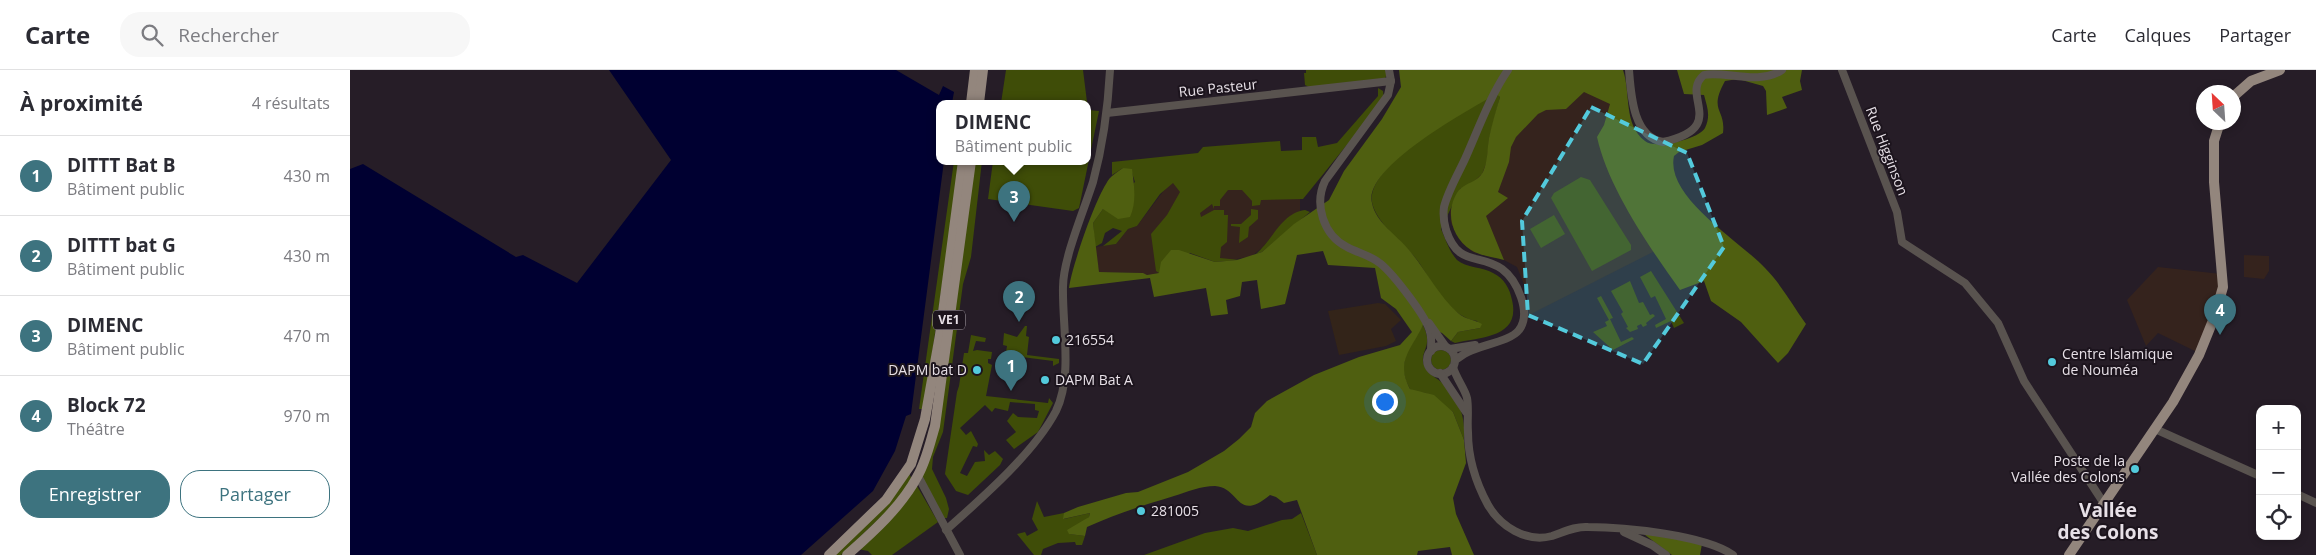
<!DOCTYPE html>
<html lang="fr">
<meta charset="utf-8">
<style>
:root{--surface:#fff;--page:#f7f7f7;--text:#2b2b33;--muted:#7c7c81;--line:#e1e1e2;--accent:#3d737f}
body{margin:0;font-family:"Open Sans",sans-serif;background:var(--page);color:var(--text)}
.controls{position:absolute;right:15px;bottom:15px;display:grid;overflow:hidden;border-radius:10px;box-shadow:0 2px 8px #0003}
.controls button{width:45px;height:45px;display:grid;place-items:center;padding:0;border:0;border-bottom:1px solid var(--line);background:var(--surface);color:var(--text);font:25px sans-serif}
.compass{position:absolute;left:1846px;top:15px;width:45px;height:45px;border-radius:50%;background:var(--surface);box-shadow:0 2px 8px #0003;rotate:335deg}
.you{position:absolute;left:1034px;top:331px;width:18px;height:18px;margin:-12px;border:4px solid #fff;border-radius:50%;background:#1a73e8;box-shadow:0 0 0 8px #1a73e833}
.badge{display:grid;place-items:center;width:32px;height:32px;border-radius:50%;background:var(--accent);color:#fff;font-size:16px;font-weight:700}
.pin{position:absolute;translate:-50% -41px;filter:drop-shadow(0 1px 2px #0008)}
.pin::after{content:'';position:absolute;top:26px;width:18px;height:15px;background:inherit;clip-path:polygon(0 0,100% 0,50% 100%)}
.popup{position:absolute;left:586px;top:30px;width:155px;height:65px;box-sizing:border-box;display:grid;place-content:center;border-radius:10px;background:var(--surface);filter:drop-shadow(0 1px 4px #0005);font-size:16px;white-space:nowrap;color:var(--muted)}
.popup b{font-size:19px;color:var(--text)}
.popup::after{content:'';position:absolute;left:50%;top:100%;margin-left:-10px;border:10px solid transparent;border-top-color:var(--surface)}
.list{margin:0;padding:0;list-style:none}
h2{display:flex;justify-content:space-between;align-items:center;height:65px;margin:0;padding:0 20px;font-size:21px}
h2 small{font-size:16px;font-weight:400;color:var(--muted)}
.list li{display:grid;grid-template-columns:32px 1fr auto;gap:15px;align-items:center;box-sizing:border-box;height:80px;padding:0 20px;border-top:1px solid var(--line)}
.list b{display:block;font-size:19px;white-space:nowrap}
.list p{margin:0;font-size:16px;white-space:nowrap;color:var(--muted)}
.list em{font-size:16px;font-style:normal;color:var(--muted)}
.actions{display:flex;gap:10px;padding:15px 20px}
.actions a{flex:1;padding:11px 0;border:1px solid var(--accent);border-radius:20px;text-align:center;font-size:18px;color:var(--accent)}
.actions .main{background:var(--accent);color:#fff}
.icon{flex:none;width:28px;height:28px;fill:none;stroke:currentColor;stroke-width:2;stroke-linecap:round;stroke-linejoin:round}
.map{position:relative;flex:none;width:1966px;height:485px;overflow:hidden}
header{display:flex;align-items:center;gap:30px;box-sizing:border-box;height:70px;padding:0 25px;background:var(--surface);border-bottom:1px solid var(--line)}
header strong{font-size:24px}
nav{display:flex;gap:28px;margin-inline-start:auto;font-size:18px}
.search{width:350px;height:45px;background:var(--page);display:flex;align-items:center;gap:12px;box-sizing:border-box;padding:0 18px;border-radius:20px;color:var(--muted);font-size:19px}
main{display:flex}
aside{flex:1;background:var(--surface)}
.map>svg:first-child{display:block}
.education{fill:#35231d}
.medical{fill:#332419}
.green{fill:#3f4d08}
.forest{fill:#4f5f10}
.water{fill:#000031}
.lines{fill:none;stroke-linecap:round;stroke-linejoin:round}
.tertiary{stroke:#59534f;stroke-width:8}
.primary{stroke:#93867d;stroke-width:10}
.marked{fill:#53cadc;fill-opacity:0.2;stroke:#53cadc;stroke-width:4;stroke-dasharray:10 6;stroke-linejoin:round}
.poi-dot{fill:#53cadc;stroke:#1c141d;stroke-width:2}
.labels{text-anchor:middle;stroke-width:4;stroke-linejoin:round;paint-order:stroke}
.shield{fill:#1c141d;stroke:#aaa3aa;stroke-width:1}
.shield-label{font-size:12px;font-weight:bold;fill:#e7e0e7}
.street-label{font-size:14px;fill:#e7e0e7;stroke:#1c141d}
.poi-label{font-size:14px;fill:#e7e0e7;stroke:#1c141d;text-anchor:start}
.district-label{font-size:19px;font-weight:bold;fill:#e7e0e7;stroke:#1c141d}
</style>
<header>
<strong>Carte</strong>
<div class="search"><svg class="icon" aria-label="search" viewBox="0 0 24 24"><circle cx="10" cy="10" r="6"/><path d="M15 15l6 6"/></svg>Rechercher</div>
<nav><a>Carte</a><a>Calques</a><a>Partager</a></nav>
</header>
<main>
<aside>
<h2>À proximité<small>4 résultats</small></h2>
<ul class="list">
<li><span class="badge">1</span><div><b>DITTT Bat B</b><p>Bâtiment public</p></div><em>430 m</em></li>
<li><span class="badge">2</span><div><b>DITTT bat G</b><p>Bâtiment public</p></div><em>430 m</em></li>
<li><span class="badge">3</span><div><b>DIMENC</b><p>Bâtiment public</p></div><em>470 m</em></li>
<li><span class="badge">4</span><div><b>Block 72</b><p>Théâtre</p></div><em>970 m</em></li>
</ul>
<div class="actions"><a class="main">Enregistrer</a><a>Partager</a></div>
</aside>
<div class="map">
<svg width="1966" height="485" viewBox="0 0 1966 485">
<rect width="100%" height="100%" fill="#261d27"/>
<!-- education -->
<g class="education">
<path d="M1261 0 1273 49 1358 154 1179 245V227L1167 197 1154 190 1123 182 1112 173 1101 153 1100 141 1139 69Z"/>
<path d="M838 98 809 203 797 205 792 203 749 202 745 177 766 174 778 159 787 156 815 119Z"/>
<path d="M885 113H950V141L932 154 913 177 902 186 882 190 866 188 845 155 851 138Z"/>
<path d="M1894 185 1919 186V201L1914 209 1894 207Z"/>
<path d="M1808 197 1871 204 1873 217 1849 283 1808 263 1796 276 1777 230Z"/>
</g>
<!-- medical -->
<path class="medical" d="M1028 233 1035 234 1051 250 1041 259 1046 271 1036 276 989 285 978 241Z"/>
<!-- green -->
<g class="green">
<path d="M656 0H733L738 40 749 41 729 138 723 141 638 129 643 91H738V33H651Z"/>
<path d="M956 0H1037L1038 4 1034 9 959 17 955 15 954 3H956Z"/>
<path d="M1028 18 1033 21 1034 29 953 129 911 130 910 135 902 136V131L892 120H878L870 130V136H864V139L862 134 850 143 851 147 864 140H874V145H878L877 172 871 177 870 188 890 190 865 192 840 183 809 203 806 201 801 164 817 145 830 122 823 113 810 124 787 156 778 159 766 174 753 176 772 161 763 158 755 163 752 173 745 177 743 153 753 139 785 112 782 103 773 98 762 105V92L848 83 853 77 930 71 931 81 952 80V67H966L968 77 987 73 1028 26Z"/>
<path d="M1145 23 1150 27 1139 69 1137 91 1132 104 1121 114 1110 119 1091 159C1096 170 1099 181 1107 190 1116 198 1133 197 1143 203 1154 208 1160 219 1162 230 1171 268 1131 267 1105 273L1101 271 1108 262 1130 258 1127 251C1101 248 1083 214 1070 194 1056 173 1031 159 1023 136 1009 97 1118 40 1145 23Z"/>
<path d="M604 91H610L574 339H569Z"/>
<path d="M624 91H632L621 187 613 214 593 362 583 387 582 399 596 428 599 439 597 448H593L572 408Z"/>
<path d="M1231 107 1240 110 1281 175V180L1242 201 1201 128 1204 123Z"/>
<path d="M901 139 908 140V149L899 157 898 167 889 173 890 157 881 156V154H891L901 145Z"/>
<path d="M955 140 960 142 912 182 906 184C923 170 931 143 955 140Z"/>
<path d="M1204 145 1215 164 1191 178 1180 159Z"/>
<path d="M1301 201 1334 253 1324 258 1321 251 1306 258 1305 255 1316 249 1305 226 1301 228 1290 207Z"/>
<path d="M1280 211 1289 233 1293 232 1300 245 1303 244 1305 246 1296 253 1297 255 1293 257 1291 254 1287 256 1288 259 1280 262 1276 258 1278 257 1271 244 1273 242 1261 221Z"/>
<path d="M1251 226 1263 248 1260 249 1271 272 1282 267 1284 269 1263 280 1243 262 1257 256 1255 252 1259 250 1247 228Z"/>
<path d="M1073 255C1084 277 1069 281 1074 295 1077 304 1084 306 1090 311 1109 327 1116 347 1114 370L1103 342 1076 323 1066 322 1060 319 1056 311 1053 299 1056 284Z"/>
<path d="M675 256H677L676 266 679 267 677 285 709 289V293L703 296V291L665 286 663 295 654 294 657 276 653 275 654 263 667 267Z"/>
<path d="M621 265 636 268 635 272 626 271 623 281 627 280 642 282 641 289H638V293L642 295 636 326 698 333 699 328 703 333 688 362 664 379 656 370 666 362 657 351 663 343 668 347 687 348 689 341 685 340V334L660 332 658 341 645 338 642 342 635 335 610 358 616 365 621 361 628 374 627 377 623 376 610 403 617 406 625 392 635 391 634 380 639 385 645 381 653 389 650 395 618 425 606 421 595 404 607 322 609 316 614 283H618Z"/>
<circle cx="1091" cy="290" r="10"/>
<path d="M559 403 562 410 542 436 491 485H484Z"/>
<path d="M567 416 588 452 542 485H522L518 481 508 479Z"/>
<path d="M687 431 694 447 714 443V449L740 443 739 447 720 464 735 466 732 475H726L725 472 708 473 693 479 691 485H684L667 464 675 462 677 466 688 460 682 449Z"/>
<path d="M951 443 967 485H794L855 463 883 458 898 461 932 450 942 449Z"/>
</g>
<!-- forest -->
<g class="forest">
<path d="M1049 0H1273C1281 23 1273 54 1295 71 1305 80 1349 69 1355 58 1361 45 1357 37 1354 25L1334 24 1327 0H1452L1450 11 1452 20 1432 27 1437 38 1417 45 1416 21 1413 16 1388 9 1375 11C1358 42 1376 38 1373 63L1352 75 1329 82 1324 86C1315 127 1390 171 1415 198 1431 214 1443 236 1456 254L1438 283 1428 293 1391 252 1361 231 1354 211 1330 220C1300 178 1258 118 1247 67L1254 55 1260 34 1234 22 1216 39 1196 40 1188 44 1166 67 1161 77 1159 92 1148 122 1158 128 1136 146 1154 190C1144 187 1130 186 1121 180 1101 167 1094 140 1109 120 1115 113 1128 112 1133 102 1138 91 1137 80 1139 68 1142 54 1146 40 1150 27L1146 24C1119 40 1013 97 1022 133 1026 153 1047 165 1059 180 1076 200 1088 225 1108 243 1116 250 1124 249 1132 254L1130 258 1108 262 1101 271 1092 263 1073 255C1062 279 1045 291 1060 319L1084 325 1103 342 1114 370 1116 393 1103 428 1106 444 1124 485H1102L1100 477 1068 481 1067 485H967L947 430 934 433 926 427 920 425C886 453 891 418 865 416 851 416 837 422 824 426 794 435 766 444 737 457L735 466 719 464 717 460 739 447 740 443 713 449 714 443 728 437 776 423 788 422 838 402 874 381 889 369 901 357 905 343 917 331 964 305 1009 287 1050 275 1062 262 1046 239 1031 228 1025 198 978 195 973 181 947 185 935 234 911 239 907 210 892 212 890 226 876 230 878 244 861 246 856 218 804 227 800 208 719 218C722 196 744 133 756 114 760 106 766 103 773 98L782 99C784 116 787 131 780 147L768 149 753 139 743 153 749 202 793 203 797 205 809 203 811 192 821 180H829L865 192 887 190 912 182 944 154 979 130 994 101 1032 49 1051 17Z"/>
<path d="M1291 462 1352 474 1350 485H1322Z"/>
</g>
<!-- water -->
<path class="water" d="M259 0H546L589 25 593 16 604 22 602 33H590V91H594L561 344 556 346 545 381 523 421 451 485H0V99L13 94 166 187 173 185 227 213 321 90Z"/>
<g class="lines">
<!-- tertiary -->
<g class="tertiary">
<path d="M1039 0 1041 11 1038 25 975 111C964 134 973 165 997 177 1008 183 1020 185 1031 194 1043 204 1077 247 1080 262 1082 268 1081 275 1081 281"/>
<path d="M1279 0C1281 25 1283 67 1313 72 1380 57 1329 25 1354 5 1373 0 1409 16 1432 0"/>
<path d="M1492 0 1547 142 1552 172 1615 213 1648 253 1674 311 1753 432"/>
<path d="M757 43 1041 11"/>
<path d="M1079 253 1096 277"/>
<circle cx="1091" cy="290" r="14"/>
<path d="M1100 279 1125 275"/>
<path d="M1105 290C1109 288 1113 284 1118 282 1131 275 1161 271 1169 260 1182 243 1167 210 1152 199 1129 183 1108 197 1096 160 1094 153 1093 144 1094 137 1098 121 1108 104 1115 89 1128 60 1140 26 1158 0"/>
<path d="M1103 297C1106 308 1115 319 1117 328 1119 339 1117 351 1118 362 1118 387 1126 413 1138 435 1150 456 1176 473 1202 466 1214 462 1225 456 1238 457 1273 457 1355 465 1383 485"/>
<path d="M1090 303 1116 342"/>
<path d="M1805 359 1910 406"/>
<path d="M568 406 610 485"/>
<path d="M1947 424 1966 433"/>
<path d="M596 460C632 428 684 383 706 341 723 306 712 255 713 217 713 189 734 140 743 112 753 75 758 38 760 0"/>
<path d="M1274 462 1302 475 1316 485"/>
</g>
<!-- primary -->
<g class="primary">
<path d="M1884 26 1901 11 1930 0"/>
<path d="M621 33 625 0"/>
<path d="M629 33 633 0"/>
<path d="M479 485 536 430 561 394 575 349 590 265 613 91"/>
<path d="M497 485C522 463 551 437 567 407 576 392 580 373 585 356L621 91"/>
<path d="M1719 485 1823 332 1849 285 1864 248 1873 217 1864 112V71L1870 52"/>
</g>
</g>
<!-- marked area -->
<path class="marked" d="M1241 37 1337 83 1374 177 1293 294 1178 245 1172 151Z"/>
<!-- markers -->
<g class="poi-dot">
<circle cx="706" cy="270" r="5"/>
<circle cx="1702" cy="292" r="5"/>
<circle cx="627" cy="300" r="5"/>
<circle cx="695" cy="310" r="5"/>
<circle cx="1785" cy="399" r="5"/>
<circle cx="791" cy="441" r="5"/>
</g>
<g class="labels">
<!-- shield labels -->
<rect class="shield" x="583" y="240.5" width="32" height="19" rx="4"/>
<g class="shield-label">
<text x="599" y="254">VE1</text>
</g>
<!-- street labels -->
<g class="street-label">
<text transform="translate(868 18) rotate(-6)" y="5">Rue Pasteur</text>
<text transform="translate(1537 81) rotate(69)" y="5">Rue Higginson</text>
</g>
<!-- poi labels -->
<g class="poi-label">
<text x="716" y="275">216554</text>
<text x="1712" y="289">Centre Islamique<tspan x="1712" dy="16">de Nouméa</tspan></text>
<text x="617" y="305" text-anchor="end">DAPM bat D</text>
<text x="705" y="315">DAPM Bat A</text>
<text x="1775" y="396" text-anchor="end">Poste de la<tspan x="1775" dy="16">Vallée des Colons</tspan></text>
<text x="801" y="446">281005</text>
</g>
<!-- district labels -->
<g class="district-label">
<text x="1758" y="447">Vallée<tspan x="1758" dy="22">des Colons</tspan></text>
</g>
</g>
</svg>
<div class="controls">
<button>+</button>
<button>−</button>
<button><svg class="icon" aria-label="locate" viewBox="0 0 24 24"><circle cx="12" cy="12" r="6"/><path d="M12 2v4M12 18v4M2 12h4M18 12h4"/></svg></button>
</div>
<svg class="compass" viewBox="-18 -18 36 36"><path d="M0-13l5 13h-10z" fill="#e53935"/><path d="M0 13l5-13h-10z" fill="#7c7c81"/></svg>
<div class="you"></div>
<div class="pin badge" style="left:661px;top:321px">1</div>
<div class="pin badge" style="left:669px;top:252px">2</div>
<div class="pin badge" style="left:664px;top:152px">3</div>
<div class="popup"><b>DIMENC</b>Bâtiment public</div>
<div class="pin badge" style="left:1870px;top:265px">4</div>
</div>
</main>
